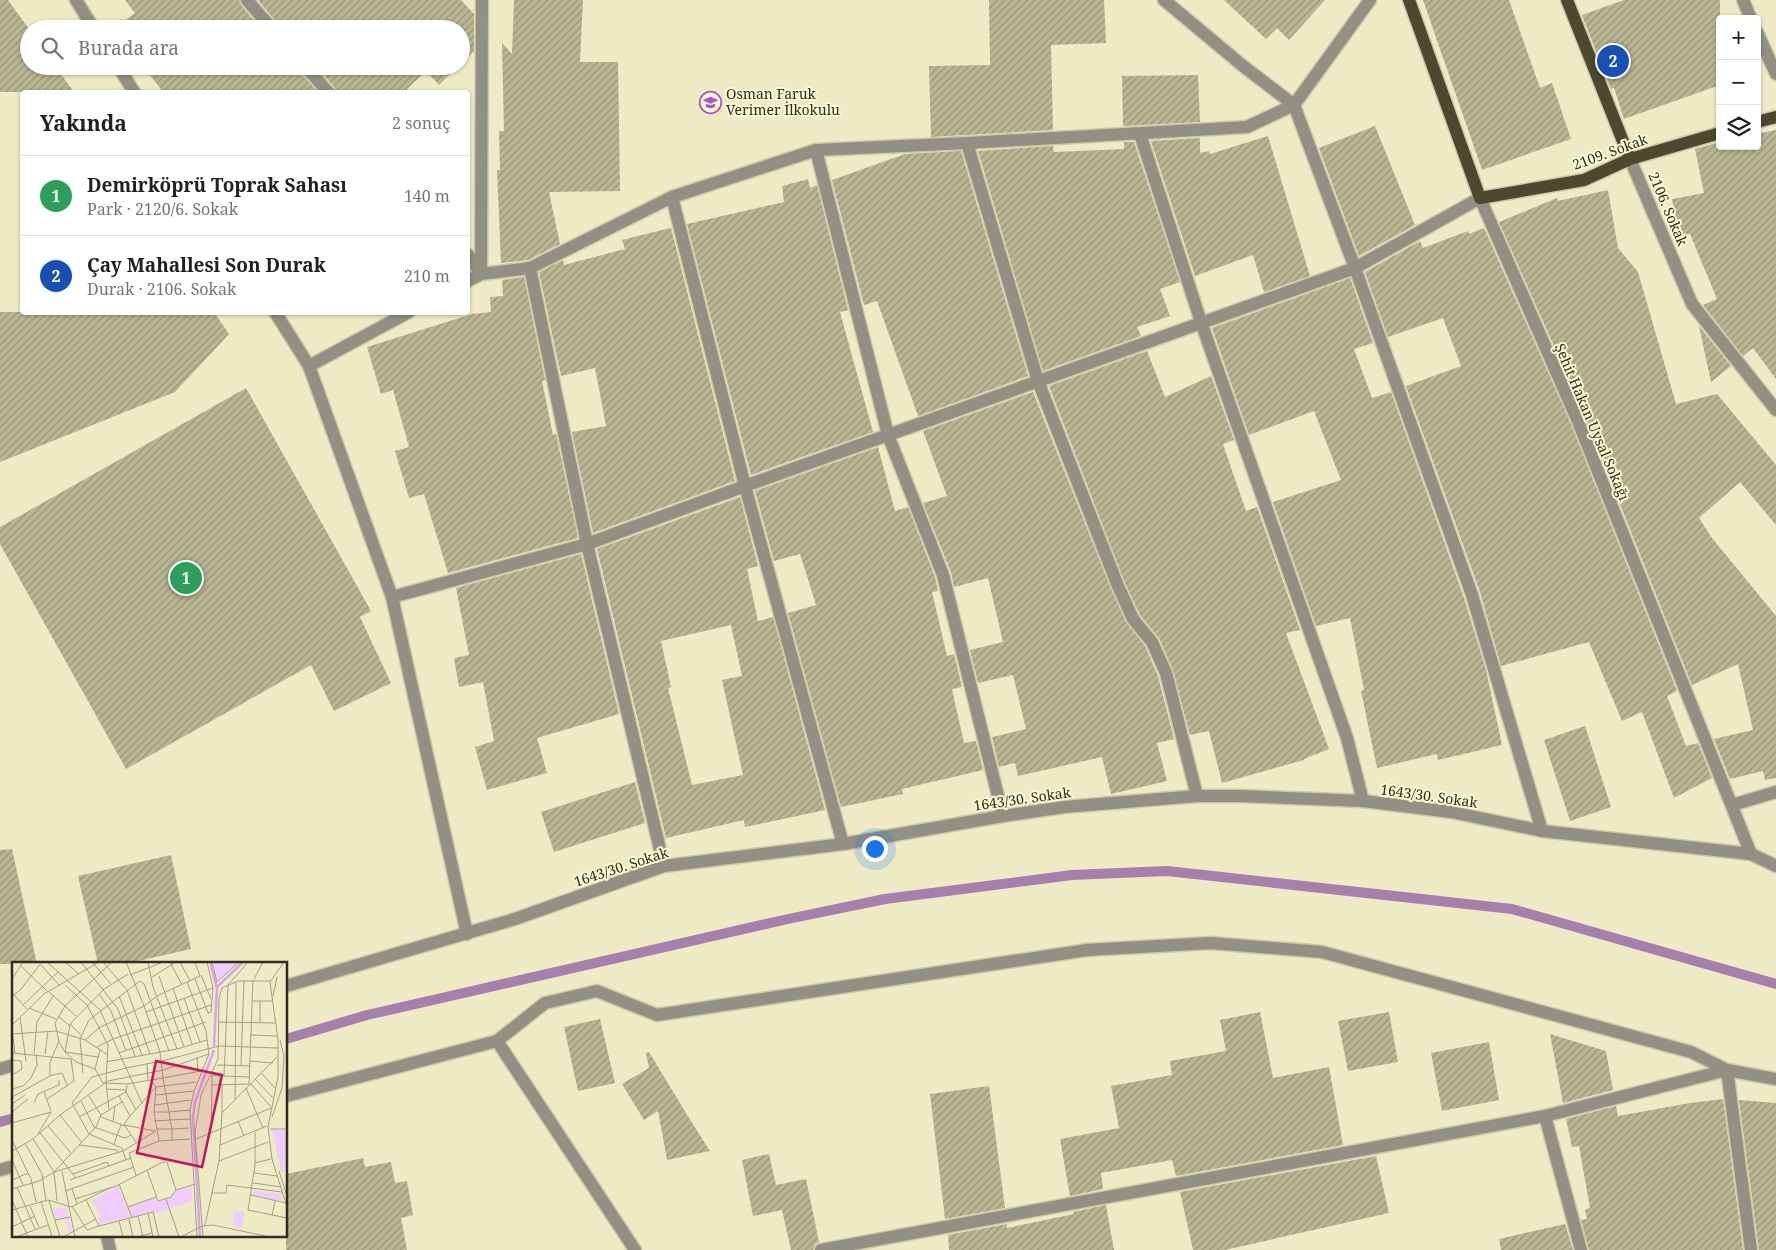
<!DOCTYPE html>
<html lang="tr">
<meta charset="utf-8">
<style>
:root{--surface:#fff;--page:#f2f2f2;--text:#202124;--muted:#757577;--line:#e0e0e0;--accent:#a956c6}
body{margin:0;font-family:"Noto Serif",serif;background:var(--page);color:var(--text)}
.controls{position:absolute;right:15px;top:15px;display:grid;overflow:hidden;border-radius:5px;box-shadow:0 1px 4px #0004}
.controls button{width:45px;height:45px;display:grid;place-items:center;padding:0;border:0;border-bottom:1px solid var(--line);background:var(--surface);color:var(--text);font:25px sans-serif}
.you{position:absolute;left:874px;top:848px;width:18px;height:18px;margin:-12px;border:4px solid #fff;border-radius:50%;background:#1a73e8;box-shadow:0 0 0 8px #1a73e833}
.badge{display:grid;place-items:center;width:32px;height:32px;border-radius:50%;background:var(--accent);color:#fff;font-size:16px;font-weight:700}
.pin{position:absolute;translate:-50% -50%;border:2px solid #fff;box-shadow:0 1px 5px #0006}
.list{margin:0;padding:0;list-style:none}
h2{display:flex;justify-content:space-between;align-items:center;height:65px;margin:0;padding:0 20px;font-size:21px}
h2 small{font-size:16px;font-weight:400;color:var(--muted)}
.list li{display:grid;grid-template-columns:32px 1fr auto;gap:15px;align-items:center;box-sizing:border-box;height:80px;padding:0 20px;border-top:1px solid var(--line)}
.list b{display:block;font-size:19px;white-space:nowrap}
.list p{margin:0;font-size:16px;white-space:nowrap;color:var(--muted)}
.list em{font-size:16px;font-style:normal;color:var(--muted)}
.icon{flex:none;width:28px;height:28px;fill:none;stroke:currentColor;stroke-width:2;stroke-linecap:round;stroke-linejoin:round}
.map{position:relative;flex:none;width:1776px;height:1250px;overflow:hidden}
.search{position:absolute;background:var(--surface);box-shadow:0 1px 4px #0004;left:20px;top:20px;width:450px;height:55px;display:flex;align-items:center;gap:12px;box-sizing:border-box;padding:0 18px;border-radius:28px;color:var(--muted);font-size:19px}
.panel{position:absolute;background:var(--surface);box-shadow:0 1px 4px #0004;left:20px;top:90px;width:450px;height:225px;border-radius:5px}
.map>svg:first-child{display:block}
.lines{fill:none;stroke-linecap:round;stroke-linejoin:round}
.stream{stroke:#a580ad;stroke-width:10}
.building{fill:url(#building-hatch);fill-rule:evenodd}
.minor-casing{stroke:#cdc8a8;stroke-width:15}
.major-casing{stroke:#cdc8a8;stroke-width:15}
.minor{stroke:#929082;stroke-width:12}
.major{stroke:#4d4930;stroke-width:12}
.labels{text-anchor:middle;stroke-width:4;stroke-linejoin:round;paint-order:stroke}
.poi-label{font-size:14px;fill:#302d20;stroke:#fcf7d3;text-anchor:start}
.street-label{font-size:14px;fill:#302d20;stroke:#fcf7d3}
.inset-river{fill:none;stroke:#d7a4e9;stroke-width:2.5}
.inset-road{fill:none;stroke:#a39e84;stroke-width:1}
.view{fill:#c2185b;fill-opacity:0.15;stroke:#c2185b;stroke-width:2.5}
.inset-edge{fill:none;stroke:#302d20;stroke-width:2.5}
</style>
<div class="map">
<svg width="1776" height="1250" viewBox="0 0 1776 1250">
<defs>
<pattern id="building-hatch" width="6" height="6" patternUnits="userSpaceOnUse" patternTransform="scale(1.25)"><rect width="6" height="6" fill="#bab593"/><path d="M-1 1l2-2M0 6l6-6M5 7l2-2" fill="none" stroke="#989478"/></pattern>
</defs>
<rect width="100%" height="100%" fill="#efeac6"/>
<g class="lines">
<!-- stream -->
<g class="stream">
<path d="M286 1039 367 1015 788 919 885 899 1072 875 1167 871 1512 909 1776 984"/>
<path d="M0 1122 14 1118"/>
</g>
</g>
<!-- building -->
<g class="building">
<path d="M0 0H8L29 29V66H55L74 92H0Z"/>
<path d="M125 0H239L241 5 261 29H124L120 24 135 13Z"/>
<path d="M258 0H461L474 14V51L461 63V29H280L278 24Z"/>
<path d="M514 0H583L580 62H618L620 191 549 192 560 244 528 260 501 263 497 170H500L499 131H504L502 43 512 54Z"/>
<path d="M989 0H1104L1106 43 1051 45 1053 130 931 137 929 66 990 65Z"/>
<path d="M1224 0H1325L1289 40 1277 28 1266 39Z"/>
<path d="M1423 0H1509L1540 88 1552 83 1571 139 1482 170Z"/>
<path d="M1624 0H1720V85L1624 119 1614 88 1611 89 1582 15Z"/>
<path d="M143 66H297L299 71 318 92H163Z"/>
<path d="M316 66H458L439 85 426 71 404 92H336L334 87Z"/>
<path d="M1198 75 1200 122 1123 126 1122 76Z"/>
<path d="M1375 126 1415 225 1359 256 1319 148Z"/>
<path d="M1776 130V379L1753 348 1743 356 1703 305 1717 299 1690 234 1680 236 1672 199 1704 193 1695 149 1720 142V146H1757V134Z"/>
<path d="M1268 136 1310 276 1264 292 1253 255 1195 276 1151 141 1200 138V153L1209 151 1210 154Z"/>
<path d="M1124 142H1134L1180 282 1160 289 1170 316 1137 327 1141 336 1043 371 978 151 1053 146 1054 152 1124 149Z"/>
<path d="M961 151 1028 376 918 416 877 301 864 305 832 180 905 154Z"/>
<path d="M808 179 810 188 817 185 848 310 840 312 873 432 751 475 687 224 784 202 782 186Z"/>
<path d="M1608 190 1618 248 1638 272 1676 404 1717 394 1776 465V525L1740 482 1699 518 1712 538 1776 616V778L1765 780 1763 771 1730 779 1714 739 1753 730 1738 664 1692 685 1585 416 1499 222 1557 198 1558 201Z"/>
<path d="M670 228H671L735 481 593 533 572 432 606 426 595 368 561 376 539 272 563 260 564 265 625 249 622 240Z"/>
<path d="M1484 228 1570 422 1677 691 1667 696 1686 746 1698 743 1712 778 1674 798 1642 712 1622 721 1589 642 1501 666 1480 592 1406 386 1461 366 1443 318 1388 337 1365 272 1420 241 1423 248 1468 231 1469 234Z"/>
<path d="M524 277 545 380 542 381 553 435 556 434 578 538 448 573 424 494 409 498 395 451 409 447 393 390 381 394 367 347 472 314 491 312 490 297 503 296 502 280Z"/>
<path d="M1350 278 1373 343 1354 349 1372 398 1391 392 1464 598 1486 670 1502 745 1438 760 1437 754 1377 768 1361 691 1364 690 1350 618 1316 626 1273 502 1341 480 1314 411 1249 435 1212 328Z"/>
<path d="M0 312H214L229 334 175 392 0 462Z"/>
<path d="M1699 326 1731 366 1711 382Z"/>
<path d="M1147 351 1165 397 1211 376 1234 440 1223 444 1246 511 1257 507 1300 630 1286 633 1329 749 1304 759V760L1222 783 1209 731 1190 735 1173 670 1159 638 1140 615 1125 583 1049 386Z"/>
<path d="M246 388 371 611 360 617 391 683 334 711 311 665 126 769 0 544V527Z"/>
<path d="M1033 392 1111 589 1126 622 1145 646 1158 676 1174 739 1157 743 1167 781 1111 794 1102 757 1018 776 1015 763 999 767 992 737 1026 729 1013 675 978 683 970 650 1003 642 988 578 954 587 951 572 923 503 947 496 923 431Z"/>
<path d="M878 447 895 511 908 507 935 577 938 591 932 592 947 656 954 654 962 687 952 689 964 743 976 741 983 770 902 789 903 794 841 807 788 613 816 605 800 554 774 561 755 491Z"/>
<path d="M740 497 758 566 747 569 758 621 773 617 825 810 745 827 744 820 666 838 597 549ZM731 625 742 676 722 680 743 775 692 785 668 688 671 687 661 641Z"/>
<path d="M581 554 619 714 537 738 547 773 487 790 475 747 494 741 483 682 459 687 454 658 469 655 456 588Z"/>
<path d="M1585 726 1611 807 1570 821 1544 740Z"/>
<path d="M635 782 645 823 554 852 541 812Z"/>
<path d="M12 849 37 964H0V850Z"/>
<path d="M171 855 191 949 125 964H98L78 876Z"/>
<path d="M1260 1012 1273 1078 1329 1067 1343 1145 1176 1176 1172 1160 1101 1173 1103 1189 1070 1196 1060 1139 1119 1128 1111 1086 1172 1075 1170 1061 1226 1051 1220 1020Z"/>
<path d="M1389 1012 1398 1062 1348 1071 1338 1021Z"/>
<path d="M600 1019 615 1083 578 1091 564 1027Z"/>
<path d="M1550 1034 1606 1051 1613 1090 1563 1103Z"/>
<path d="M1489 1042 1499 1100 1442 1111 1431 1053Z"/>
<path d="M649 1052 689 1118 710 1151 667 1160 658 1111 644 1120 622 1084 649 1068 646 1053Z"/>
<path d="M989 1086 1005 1208 945 1219 930 1094Z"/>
<path d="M1723 1099 1743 1250H1589L1581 1220 1587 1219 1585 1210 1590 1208 1579 1146 1572 1147 1566 1119 1616 1106 1618 1116 1690 1103Z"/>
<path d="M1739 1100 1776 1103V1250H1759Z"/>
<path d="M769 1154 776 1185 806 1179 819 1242 815 1244 813 1250H791L782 1210 753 1216 742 1160Z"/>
<path d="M1376 1156 1389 1213 1225 1250H1193L1180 1192Z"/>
<path d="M363 1158 365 1167 391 1162 395 1183 407 1181 413 1215 401 1218 407 1250H286V1174Z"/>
<path d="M1106 1205 1114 1250H949L948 1235 1007 1224V1228L1074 1214 1073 1212Z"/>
<path d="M1565 1224 1573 1250H1501L1499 1239Z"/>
</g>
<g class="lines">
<defs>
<g id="minor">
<path d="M76 0 94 29"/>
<path d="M247 0 272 29"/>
<path d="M1164 0 1243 66 1294 105 1370 0"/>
<path d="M1743 0 1751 19"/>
<path d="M1757 32 1776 74"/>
<path d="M118 66 134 92"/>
<path d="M305 66 328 92"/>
<path d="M1140 134 1201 322 1347 738 1363 801"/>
<path d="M967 143 1038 381 1118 586 1133 619 1152 642 1166 673 1197 796"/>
<path d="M816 150 888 435 745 486 843 844"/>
<path d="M1630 159 1692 304 1776 410"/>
<path d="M468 255 481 274"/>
<path d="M530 268 587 544 745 486 672 197"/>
<path d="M481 274 482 0"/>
<path d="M468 281 481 274 530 268 672 197 816 150 967 143 1247 127 1294 105 1355 268 1472 595 1542 831"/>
<path d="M275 312 309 366 409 312"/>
<path d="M309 366 392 597 467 934"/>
<path d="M392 597 587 544 664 866"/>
<path d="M1732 805 1776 792"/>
<path d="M1003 816 943 575 888 435 1355 268 1480 198 1577 419 1751 854"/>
<path d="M286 986 515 919 664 866 843 844 1003 816 1064 807 1197 796H1241L1363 801 1451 812 1542 831 1751 854 1776 866"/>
<path d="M497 1041 635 1250"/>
<path d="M0 1069 14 1065"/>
<path d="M286 1096 497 1041 545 1003 597 991 657 1015 1087 950 1211 943 1322 952 1691 1052 1727 1070 1776 1079"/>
<path d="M0 1170 14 1166"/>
<path d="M107 1236 110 1250"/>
<path d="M821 1250 1545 1116"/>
<path d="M1581 1250 1545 1116 1727 1070 1751 1250"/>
</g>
<g id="major">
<path d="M1409 0 1480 198 1584 180 1630 159 1720 133"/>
<path d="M1567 0 1630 159"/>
<path d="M1757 122 1776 117"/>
</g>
</defs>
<!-- minor casing -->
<use href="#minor" class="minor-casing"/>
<!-- major casing -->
<use href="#major" class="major-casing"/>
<!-- minor -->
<use href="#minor" class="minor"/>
<!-- major -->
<use href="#major" class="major"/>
</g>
<!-- icons -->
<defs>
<symbol id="school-ring" viewBox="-11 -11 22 22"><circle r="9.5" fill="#fcf7d3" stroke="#a956c6" stroke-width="1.5"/><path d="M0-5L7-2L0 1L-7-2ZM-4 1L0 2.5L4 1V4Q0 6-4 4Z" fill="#a956c6"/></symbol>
</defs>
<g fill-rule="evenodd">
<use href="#school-ring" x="698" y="90" width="25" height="25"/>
</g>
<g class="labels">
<!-- poi labels -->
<g class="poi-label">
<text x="726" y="99">Osman Faruk<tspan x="726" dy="16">Verimer İlkokulu</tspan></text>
</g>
<!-- street labels -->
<g class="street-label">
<text transform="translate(1610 152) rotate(-20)" y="5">2109. Sokak</text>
<text transform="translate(1668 209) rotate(67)" y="5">2106. Sokak</text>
<text transform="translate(1592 422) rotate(67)" y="5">Şehit Hakan Uysal Sokağı</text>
<text transform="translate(1429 796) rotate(8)" y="5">1643/30. Sokak</text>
<text transform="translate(1022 799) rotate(-8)" y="5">1643/30. Sokak</text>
<text transform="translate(621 867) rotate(-18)" y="5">1643/30. Sokak</text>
</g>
</g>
<!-- overview -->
<g transform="translate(12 962)">
<rect width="275" height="275" fill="#efeac6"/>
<path d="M201 0H226L206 19ZM260 167 275 169V209L269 210ZM106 224 118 255 88 262 85 256 89 254 80 238ZM180 224V239L143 252 141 249 120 255 116 246 143 236 146 240 159 236 164 229ZM242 228 268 232 270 239 241 233ZM54 245 60 268 57 270 53 255 44 256 40 247ZM222 249 232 250 230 267 221 264Z" fill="#efccfc"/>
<path class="inset-river" d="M198 0 205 26M202 84 205 25 231 0M188 275 181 155 183 140 202 88"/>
<path class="inset-road" d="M35 0 88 48 114 106 149 99M53 0 67 12M69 0 106 47 123 94M80 0 99 22M91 0 115 28 138 92M136 0 141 25 165 87M158 0 170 23M168 0 178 19M195 0 201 26 199 50 196 51M200 0 205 20 227 0M236 0 216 23 212 114 200 113V123L237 122M272 0 258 20 266 78V115L256 165 260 197 275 245M29 3 48 24M9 4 36 30M118 13 151 0M189 13 199 37M147 14 172 85M140 15 164 0M0 17 11 0M183 17 196 51M242 17 251 0M175 20 194 69 197 92 182 129 178 148 185 275M53 23 75 43 96 83 94 120M161 26 180 82M37 30 64 54M0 31 2 33 9 27 30 0M87 32 99 49 114 89M2 33 15 47M107 34 130 93M261 34 265 15M172 36 188 80M240 39H260M11 43 46 10M17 46 44 57M134 50 201 26M46 54 58 64M8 56 14 99M206 60 263 61M248 61V39M58 62 69 73M0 63 32 32 87 0M0 68 3 91M0 72 44 69 73 78 96 93M239 73 265 74M73 78 87 66 132 44 114 0M85 85 101 77 199 43M0 91 59 97 62 119 35 137M107 91 194 60M22 92 25 60 41 34M33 92 36 69M86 95 53 90 58 62 91 28 116 12M185 95 186 110M0 98 9 99 10 107 0 113M150 99 207 84 266 86M238 99 261 101M94 100 165 87 195 78M135 102 136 118M205 103 238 104M229 103 232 18M83 107 88 88M151 108 197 92M71 111 68 77 77 58 128 19 132 22 157 89M250 112 264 127M38 114 50 111 55 123M212 114 237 115M243 117 261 136M94 121 115 122 151 116 148 90 132 44 145 34 188 14 183 0M239 122 259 145M237 123 241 18M234 126 251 166M0 127 11 124 19 116 25 103 24 93M95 127 113 128 124 148M32 130 39 149M144 133 182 129M77 134 89 153M107 134 118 154 111 164M0 135 38 114V100L47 79M223 137 224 20M69 139 82 165 113 176 119 173M22 141 26 132 47 123V118M0 142 13 133M143 143 179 138M97 147 94 121H91L83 107 64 100 53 90 47 80 43 61 53 44 100 0M178 148 157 150 151 116 189 109M0 150 16 137M142 150H157L158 158 178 157M210 151V123M48 153 70 181M118 154 144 125 139 119M67 155 114 130 115 123M89 155 113 164 124 180M260 155 270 126 272 94 268 78M142 159 158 158 160 167H144M226 159 232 174M101 160 103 144M0 161 39 150M112 163 143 169M36 164 59 191M258 167H275M243 170V203L236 248 275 256M28 171 64 216M199 171 200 123M26 172 39 150M21 177 42 210 45 239M184 177 259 146M0 178 19 217 24 240M160 178V167L177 166M147 179 178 177M13 181 30 212 34 239M102 182 109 163M67 183 105 188 106 191M208 183 255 164M0 189 21 177 48 153 96 119 151 108M0 198 11 223M114 198 110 186 77 172 60 141 80 115 114 106 130 141M207 199 256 180M243 201 259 197M135 208 146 239 159 235 164 228M50 209 63 275M267 209 275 234M42 210 111 189 144 169M242 211 265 214M61 212 95 200 97 204M124 213 117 191 147 179 142 150 144 125 184 120M0 218 16 211M58 218 119 196M241 221 269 225M107 222 120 256M5 225 23 267M0 227 27 219 42 210 84 165 89 153 110 140M60 227 65 242M53 229 122 205M199 231H214L215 223 270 230M239 233 274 241M63 237 104 224 151 200H155L164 228 183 222M154 237 167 275M0 238 16 275M74 238 87 264 141 250 147 275M29 239 40 275M37 239 48 275M18 244 27 265M60 244 75 268 87 264M116 245 144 235M0 248 36 238 59 245 100 225M136 251 141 275M126 254 131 275M260 254 263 239M117 257 121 275M43 258 58 255M107 259 111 275M193 263 207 199 210 151 265 95M0 265 23 254M4 275 36 263M51 275 84 257M125 275 140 271M169 275 190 264 201 263 258 275M191 275 183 171 189 133 206 97 207 36 210 26 226 19H259"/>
<path class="view" d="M144 99 210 113 190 205 125 191Z"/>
<rect width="275" height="275" class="inset-edge"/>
</g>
</svg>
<div class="controls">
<button>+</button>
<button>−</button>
<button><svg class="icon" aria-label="layers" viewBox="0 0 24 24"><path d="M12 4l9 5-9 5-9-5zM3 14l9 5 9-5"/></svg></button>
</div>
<div class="you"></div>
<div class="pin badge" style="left:186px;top:578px;background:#2e9e5b">1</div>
<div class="pin badge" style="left:1613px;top:61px;background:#1a4fb4">2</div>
<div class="search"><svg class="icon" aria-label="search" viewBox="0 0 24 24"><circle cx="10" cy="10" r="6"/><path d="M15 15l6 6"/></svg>Burada ara</div>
<section class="panel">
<h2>Yakında<small>2 sonuç</small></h2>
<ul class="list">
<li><span class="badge" style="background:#2e9e5b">1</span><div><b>Demirköprü Toprak Sahası</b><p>Park · 2120/6. Sokak</p></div><em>140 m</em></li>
<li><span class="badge" style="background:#1a4fb4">2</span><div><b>Çay Mahallesi Son Durak</b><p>Durak · 2106. Sokak</p></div><em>210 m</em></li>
</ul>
</section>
</div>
